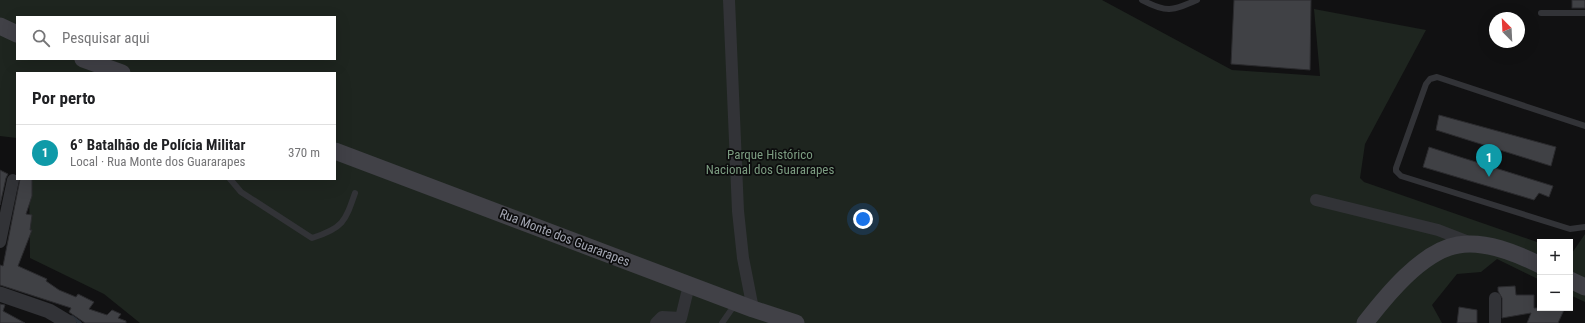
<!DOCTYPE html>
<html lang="pt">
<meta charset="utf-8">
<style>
:root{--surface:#fff;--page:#f6f6f6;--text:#202124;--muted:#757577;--line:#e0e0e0;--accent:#2563eb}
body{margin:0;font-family:"Roboto Condensed",sans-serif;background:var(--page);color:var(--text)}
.controls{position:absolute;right:12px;bottom:12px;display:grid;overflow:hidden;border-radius:0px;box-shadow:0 4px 16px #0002}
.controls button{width:36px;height:36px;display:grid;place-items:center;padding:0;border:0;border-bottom:1px solid var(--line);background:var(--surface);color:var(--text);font:20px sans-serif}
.compass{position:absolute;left:1489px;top:12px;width:36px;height:36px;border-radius:50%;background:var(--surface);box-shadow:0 4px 16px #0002;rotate:336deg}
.you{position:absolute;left:863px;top:219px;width:14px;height:14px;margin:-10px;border:3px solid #fff;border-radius:50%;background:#1a73e8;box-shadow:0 0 0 6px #1a73e833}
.badge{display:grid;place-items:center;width:26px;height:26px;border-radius:50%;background:var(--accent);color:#fff;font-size:13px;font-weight:700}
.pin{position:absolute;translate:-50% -33px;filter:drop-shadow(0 1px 2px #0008)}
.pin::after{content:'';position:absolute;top:21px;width:14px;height:12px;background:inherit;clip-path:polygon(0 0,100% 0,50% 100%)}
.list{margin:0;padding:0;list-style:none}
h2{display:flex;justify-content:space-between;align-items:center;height:52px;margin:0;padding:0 16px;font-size:17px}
h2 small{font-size:13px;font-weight:400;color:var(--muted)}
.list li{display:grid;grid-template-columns:26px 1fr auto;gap:12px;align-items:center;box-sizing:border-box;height:56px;padding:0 16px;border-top:1px solid var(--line)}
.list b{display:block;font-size:15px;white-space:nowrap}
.list p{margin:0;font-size:13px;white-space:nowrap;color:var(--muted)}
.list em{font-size:13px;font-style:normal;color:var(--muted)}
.icon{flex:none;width:22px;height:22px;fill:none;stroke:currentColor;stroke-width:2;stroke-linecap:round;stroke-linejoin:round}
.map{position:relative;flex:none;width:1585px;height:323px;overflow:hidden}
.search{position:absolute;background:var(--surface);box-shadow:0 4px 16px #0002;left:16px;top:16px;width:320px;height:44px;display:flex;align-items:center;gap:10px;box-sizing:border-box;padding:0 14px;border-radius:0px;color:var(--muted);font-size:15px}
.panel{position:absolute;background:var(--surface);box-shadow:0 4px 16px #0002;left:16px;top:72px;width:320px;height:108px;border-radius:0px}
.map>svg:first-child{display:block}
.green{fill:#1e251f;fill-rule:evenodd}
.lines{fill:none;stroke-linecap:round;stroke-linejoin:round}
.stream{stroke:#2c323a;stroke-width:3.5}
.building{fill:#404145;stroke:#2b2b2e}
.service{stroke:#323337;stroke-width:6}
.minor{stroke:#323337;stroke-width:12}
.tertiary{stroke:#323337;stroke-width:15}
.secondary{stroke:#414147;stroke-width:17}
.labels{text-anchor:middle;stroke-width:3.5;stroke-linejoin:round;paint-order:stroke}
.park-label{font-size:13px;fill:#7c9c81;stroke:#0c0c0d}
.street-label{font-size:13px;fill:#a3a6b2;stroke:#0c0c0d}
</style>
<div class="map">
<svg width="1585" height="323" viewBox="0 0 1585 323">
<rect width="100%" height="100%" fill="#111112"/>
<!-- green -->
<g class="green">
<path d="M0 0H1102L1232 70 1320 76 1314 9 1426 30 1365 144 1360 178 1364 182 1540 243V280L1497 259 1481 272 1457 274 1432 305 1442 323H140L104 294 30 258 29 179H335V73H17V138L0 136ZM17 17H335V59H17Z"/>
<path d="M1585 234V302L1570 295V253H1572Z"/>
</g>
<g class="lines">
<!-- stream -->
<path class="stream" d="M72 317 80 323"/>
</g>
<!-- building -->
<g class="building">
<path d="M1234 0H1311L1310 70 1231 64Z"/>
<rect x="1572" y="0" width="13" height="8"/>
<path d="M1439 115 1556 147 1551 166 1436 130Z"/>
<path d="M1429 147 1460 157 1553 186 1549 197 1539 193 1534 200 1423 167Z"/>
<path d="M0 170 8 174 6 178 0 205Z"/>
<path d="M20 179H32V196L26 214 32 215 30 230H32L18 266 47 279 46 281 59 290 76 297 78 294 94 302 89 309 107 315 112 310 121 314 118 318 126 321V323H85L69 312 71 308 0 285V265L3 266Z"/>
<path d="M1515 286 1516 295H1534V308H1559L1564 310 1558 323H1527L1531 313 1502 318V298L1498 291V287Z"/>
<path d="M0 304 5 305 3 311 25 323H0Z"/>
<path d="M1459 307 1477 310V323H1457Z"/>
</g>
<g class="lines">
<!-- service -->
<g class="service">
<path d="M1142 0C1167 13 1172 11 1197 0"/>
<path d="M1541 13H1585"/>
<path d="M1585 126 1437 77 1430 79 1426 84 1396 168V171L1401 176 1570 229 1585 227"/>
<path d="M230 179 241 192 312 238C343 228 345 222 355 193"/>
<path d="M722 323 736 303"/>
</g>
<!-- minor -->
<g class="minor">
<path d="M729 0 738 211 743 258 753 309"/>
<path d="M1316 200 1438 230 1469 242"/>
<path d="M0 242 13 180"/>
<path d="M656 323 662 317 681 318 689 285"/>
<path d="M1495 323V298"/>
</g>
<!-- tertiary -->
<path class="tertiary" d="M0 294 49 311 69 323"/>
<!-- secondary -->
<g class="secondary">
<path d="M0 26 17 34"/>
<path d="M83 59 122 73"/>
<path d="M335 151 753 309 796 323"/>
<path d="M1570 280 1585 287"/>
<path d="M1365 323C1386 296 1422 251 1458 245 1485 240 1516 253 1540 265"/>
</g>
</g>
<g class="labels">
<!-- park labels -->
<g class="park-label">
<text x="770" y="159">Parque Histórico<tspan x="770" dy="15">Nacional dos Guararapes</tspan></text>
</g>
<!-- street labels -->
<g class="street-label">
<text transform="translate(565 237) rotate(21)" y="5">Rua Monte dos Guararapes</text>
</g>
</g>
</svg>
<div class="controls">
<button>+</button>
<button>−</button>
</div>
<svg class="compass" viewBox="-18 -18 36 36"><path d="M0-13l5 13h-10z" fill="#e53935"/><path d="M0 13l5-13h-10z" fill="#757577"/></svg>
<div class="you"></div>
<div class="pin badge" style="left:1489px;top:177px;background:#0f9aa8">1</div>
<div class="search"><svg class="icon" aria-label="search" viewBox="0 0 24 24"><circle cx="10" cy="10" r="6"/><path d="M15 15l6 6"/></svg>Pesquisar aqui</div>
<section class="panel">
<h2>Por perto<small></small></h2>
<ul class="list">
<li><span class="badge" style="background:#0f9aa8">1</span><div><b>6° Batalhão de Polícia Militar</b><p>Local · Rua Monte dos Guararapes</p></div><em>370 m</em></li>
</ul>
</section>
</div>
